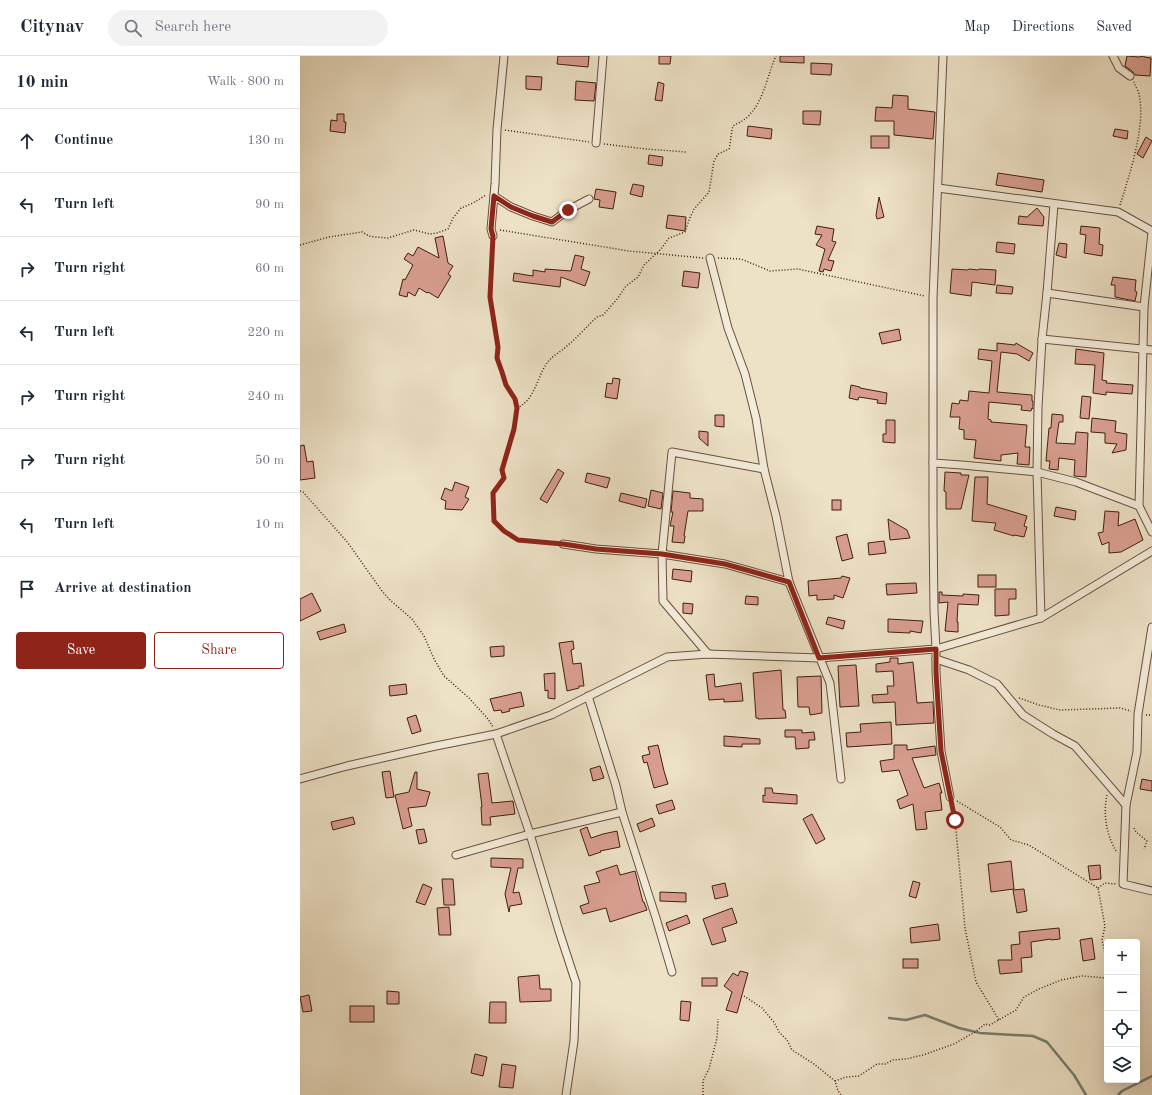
<!DOCTYPE html>
<meta charset="utf-8">
<style>
:root{--surface:#fff;--page:#f2f2f3;--text:#1f2937;--muted:#747a83;--line:#e0e1e3;--accent:#8f2418}
body{margin:0;font-family:"Old Standard TT",serif;background:var(--page);color:var(--text)}
.controls{position:absolute;right:12px;bottom:12px;display:grid;overflow:hidden;border-radius:4px;box-shadow:0 4px 16px #0002}
.controls button{width:36px;height:36px;display:grid;place-items:center;padding:0;border:0;border-bottom:1px solid var(--line);background:var(--surface);color:var(--text);font:20px sans-serif}
.stop{position:absolute;width:12px;height:12px;margin:-9px;border:3px solid #8f2418;border-radius:50%;background:#fff}
.stop.end{background:#8f2418;border-color:#fff;box-shadow:0 1px 4px #0008}
.list{margin:0;padding:0;list-style:none}
h2{display:flex;justify-content:space-between;align-items:center;height:52px;margin:0;padding:0 16px;font-size:17px}
h2 small{font-size:13px;font-weight:400;color:var(--muted)}
.list li{display:grid;grid-template-columns:26px 1fr auto;gap:12px;align-items:center;box-sizing:border-box;height:64px;padding:0 16px;border-top:1px solid var(--line)}
.list b{display:block;font-size:15px;white-space:nowrap}
.list em{font-size:13px;font-style:normal;color:var(--muted)}
.actions{display:flex;gap:8px;padding:12px 16px}
.actions a{flex:1;padding:9px 0;border:1px solid var(--accent);border-radius:4px;text-align:center;font-size:14px;color:var(--accent)}
.actions .main{background:var(--accent);color:#fff}
.icon{flex:none;width:22px;height:22px;fill:none;stroke:currentColor;stroke-width:2;stroke-linecap:round;stroke-linejoin:round}
.map{position:relative;flex:none;width:852px;height:1039px;overflow:hidden}
header{display:flex;align-items:center;gap:24px;box-sizing:border-box;height:56px;padding:0 20px;background:var(--surface);border-bottom:1px solid var(--line)}
header strong{font-size:19px}
nav{display:flex;gap:22px;margin-inline-start:auto;font-size:14px}
.search{width:280px;height:36px;background:var(--page);display:flex;align-items:center;gap:10px;box-sizing:border-box;padding:0 14px;border-radius:22px;color:var(--muted);font-size:15px}
main{display:flex}
aside{flex:1;background:var(--surface)}
.map>svg:first-child{display:block}
.lines{fill:none;stroke-linecap:round;stroke-linejoin:round}
.stream{stroke:#767e6f;stroke-width:2.5}
.building{fill:#d99e90;stroke:#401f10}
.minor-casing{stroke:#6b503e;stroke-width:9}
.path{stroke:#401f10;stroke-width:1.5;stroke-dasharray:1 2;stroke-linecap:butt}
.minor{stroke:#f3ecda;stroke-width:7}
.route{stroke:#8f2418;stroke-width:5}
</style>
<header>
<strong>Citynav</strong>
<div class="search"><svg class="icon" aria-label="search" viewBox="0 0 24 24"><circle cx="10" cy="10" r="6"/><path d="M15 15l6 6"/></svg>Search here</div>
<nav><a>Map</a><a>Directions</a><a>Saved</a></nav>
</header>
<main>
<aside>
<h2>10 min<small>Walk · 800 m</small></h2>
<ul class="list">
<li><svg class="icon" aria-label="ahead" viewBox="0 0 24 24"><path d="M12 20V5M6 11l6-6 6 6"/></svg><div><b>Continue</b></div><em>130 m</em></li>
<li><svg class="icon" aria-label="left" viewBox="0 0 24 24"><path d="M17 20v-9H6M10 6l-5 5 5 5"/></svg><div><b>Turn left</b></div><em>90 m</em></li>
<li><svg class="icon" aria-label="right" viewBox="0 0 24 24"><path d="M7 20v-9h11M14 6l5 5-5 5"/></svg><div><b>Turn right</b></div><em>60 m</em></li>
<li><svg class="icon" aria-label="left" viewBox="0 0 24 24"><path d="M17 20v-9H6M10 6l-5 5 5 5"/></svg><div><b>Turn left</b></div><em>220 m</em></li>
<li><svg class="icon" aria-label="right" viewBox="0 0 24 24"><path d="M7 20v-9h11M14 6l5 5-5 5"/></svg><div><b>Turn right</b></div><em>240 m</em></li>
<li><svg class="icon" aria-label="right" viewBox="0 0 24 24"><path d="M7 20v-9h11M14 6l5 5-5 5"/></svg><div><b>Turn right</b></div><em>50 m</em></li>
<li><svg class="icon" aria-label="left" viewBox="0 0 24 24"><path d="M17 20v-9H6M10 6l-5 5 5 5"/></svg><div><b>Turn left</b></div><em>10 m</em></li>
<li><svg class="icon" aria-label="arrive" viewBox="0 0 24 24"><path d="M6 21V4h12l-3 4 3 4H6"/></svg><div><b>Arrive at destination</b></div></li>
</ul>
<div class="actions"><a class="main">Save</a><a>Share</a></div>
</aside>
<div class="map">
<svg width="852" height="1039" viewBox="0 0 852 1039">
<rect width="100%" height="100%" fill="#ede1c6"/>
<filter id="stains"><feTurbulence type="fractalNoise" baseFrequency=".005" numOctaves="4"/><feColorMatrix values="0 0 0 0 .2 0 0 0 0 .09 0 0 0 0 .02 0 0 0 .5 -.17"/></filter>
<radialGradient id="worn" r=".72"><stop offset=".6" stop-color="#630" stop-opacity="0"/><stop offset="1" stop-color="#630" stop-opacity=".3"/></radialGradient>
<g class="lines">
<!-- stream -->
<g class="stream">
<path d="M589 962 606 964 625 959 659 972 680 977 733 980 747 986 774 1019 786 1039"/>
<path d="M818 1039 822 1035 852 1020"/>
</g>
</g>
<!-- building -->
<g class="building">
<path d="M258 0H289L288 11 257 8Z"/>
<path d="M359 0H371L370 8H359Z"/>
<path d="M480 0H504V7L480 6Z"/>
<path d="M827 0 839 1 844 0V1L851 2 850 20 835 19 832 15 825 10Z"/>
<path d="M511 7 532 8 531 19 511 18Z"/>
<path d="M226 20 242 21 241 34 226 33Z"/>
<path d="M276 25 296 27 294 45 275 44Z"/>
<path d="M358 26 364 28 362 45 355 44Z"/>
<path d="M593 39 608 40V53L635 56 633 83 594 79V65H575L576 51 592 52Z"/>
<path d="M503 55H521L520 69 503 68Z"/>
<path d="M37 58H44V66H46L45 77 30 75 31 64 37 65Z"/>
<path d="M448 70 472 73 471 83 447 80Z"/>
<path d="M815 73 828 75 827 83 813 80Z"/>
<rect x="571" y="80" width="18" height="12"/>
<path d="M846 81 852 85 843 102 837 98Z"/>
<path d="M349 99 363 101 362 110 348 108Z"/>
<path d="M698 117 744 124 742 136 696 129Z"/>
<path d="M333 128 344 130 342 141 330 138Z"/>
<path d="M296 133 316 136 313 153 299 151 300 144 294 143Z"/>
<path d="M579 141 584 161 577 163 576 159Z"/>
<path d="M737 152 744 161 743 170 718 168 719 160 727 161Z"/>
<path d="M368 159 386 161 385 175 366 172Z"/>
<path d="M517 170 534 173 532 185 536 186 528 204 534 205 531 215 524 213 523 216 519 215 525 193 516 189 522 179 515 178Z"/>
<path d="M781 170 800 172 799 188 803 189 802 200 784 197 786 179 780 178Z"/>
<path d="M143 180 148 207 153 210 148 218 151 220 138 242 128 236 127 237 119 232 115 240 108 236 107 241 99 239 103 223 105 224 113 209 104 203 108 197 113 200 118 191 139 202 135 182Z"/>
<path d="M697 186 715 188 714 198 696 196Z"/>
<path d="M759 187 767 188 766 202 756 199Z"/>
<path d="M275 199 284 201 281 213 290 216 285 230 261 221 260 231 213 225 214 217 233 220V214L245 216V213L271 215Z"/>
<path d="M652 213 668 214 669 213 678 214 679 213 696 214 695 229 672 226 671 240 650 237Z"/>
<path d="M384 215 400 217 398 232 382 230Z"/>
<path d="M813 221 836 224 835 235 837 236 835 245 815 241V229H811Z"/>
<path d="M697 229 713 231 712 238 696 237Z"/>
<path d="M599 273 601 284 582 288 579 277Z"/>
<path d="M697 287 715 289 716 287 733 297 729 305 717 298 701 296 697 336 732 339V345H733V353L732 352 731 355 721 354 722 350 721 349 689 346 688 363 691 364V366L727 369 725 391H730L729 409 717 408 718 397 701 399V405L674 402 676 384 664 383V374L659 373 660 361H650L652 347 659 348 660 344 668 345 669 335 689 337 692 305 678 303 679 293 697 295Z"/>
<path d="M776 293 804 297 802 324 807 325 806 327 833 329 832 338 806 336V339L793 337 795 309 775 308Z"/>
<path d="M313 322 320 323 317 343 305 341 307 327 312 328Z"/>
<path d="M551 329 560 331V332L587 337 586 348 577 347 578 344 559 341 558 344 549 342Z"/>
<path d="M782 340 791 341 789 363 780 362Z"/>
<path d="M752 358 763 359V366H759L756 387 775 388 776 376 788 377 786 421 774 420 775 404 759 402 758 414 749 413 750 405H746L749 372H751Z"/>
<path d="M415 359H424V371L415 370Z"/>
<path d="M792 362 816 365 815 376 827 378 826 394 812 397 817 388 805 387V377L791 376Z"/>
<path d="M586 364H595V387L583 386V378H586Z"/>
<path d="M399 375 408 376V390L399 382Z"/>
<path d="M4 389 7 406 13 405 15 422 0 424V390Z"/>
<path d="M258 413 264 417 247 447 240 443Z"/>
<path d="M645 416 661 417V419H669L661 453H646V436L644 435Z"/>
<path d="M287 417 310 422 307 432 285 426Z"/>
<path d="M675 421H688L687 448 727 460 724 470 727 471 724 481 714 479V480L694 474 696 467 672 465Z"/>
<path d="M155 426 169 431 165 441 169 443 162 454 145 453 146 445 141 443 145 432 152 435Z"/>
<path d="M351 434 363 437 361 453 348 450Z"/>
<path d="M373 435 390 437V442L403 443V455H388L384 480H385L384 487 372 486 374 470H370L373 456H371Z"/>
<path d="M321 437 347 443 345 452 319 445Z"/>
<rect x="532" y="444" width="9" height="10"/>
<path d="M756 451 776 455 775 464 754 460Z"/>
<path d="M805 455 819 456 818 470 835 463 843 484 821 496 809 497V486L802 489 798 477 803 476Z"/>
<path d="M588 463 607 474 610 482 590 484Z"/>
<path d="M547 478 553 502 542 505 536 481Z"/>
<path d="M584 485 586 497 569 499 568 487Z"/>
<path d="M373 513 392 515 391 526 372 523Z"/>
<rect x="678" y="519" width="18" height="12"/>
<path d="M542 520 550 522 543 542 534 539V543L517 544V539L509 540 508 525 541 522Z"/>
<path d="M616 527 617 537 587 539 586 528Z"/>
<path d="M695 533H716V543H709V559L695 560Z"/>
<path d="M639 536H642V539L663 540V538L679 539 678 549 658 548 657 566H658V576L645 575 648 546 639 547Z"/>
<path d="M12 537 21 555 0 565V543Z"/>
<path d="M446 540 458 541V549L445 548Z"/>
<path d="M383 547 393 548 392 558 383 557Z"/>
<path d="M528 561 545 565 543 573 526 568Z"/>
<path d="M588 563 623 565 621 577 610 575V577L588 576Z"/>
<path d="M44 568 46 576 20 584 17 576Z"/>
<path d="M273 585 274 593 271 594 273 608 281 607 284 630H279V632L267 635 259 587Z"/>
<path d="M204 590V600L191 601 190 591Z"/>
<path d="M590 602H598V608L613 606 617 647 633 646 634 667 596 669 595 646 573 647 572 639 588 638 587 630H594L593 615 576 616V608L590 606Z"/>
<path d="M556 609 559 650 540 651 538 610Z"/>
<path d="M481 614 483 654H485L486 662 458 663V662H456L453 617Z"/>
<path d="M255 617V643L248 642V634L245 635 244 618Z"/>
<path d="M414 618 415 631 441 627 443 645 424 646V643L409 644 406 619Z"/>
<path d="M521 620 522 657 510 659 509 651H498L497 621Z"/>
<path d="M106 628 107 638 90 640 89 630Z"/>
<path d="M221 636 224 650 209 653 210 655 202 657 201 654 194 655 190 643Z"/>
<path d="M116 659 121 675 112 678 107 662Z"/>
<path d="M591 666 592 688 547 691 546 677 561 676 560 668Z"/>
<path d="M485 674H502V677L514 676 515 684H509V692L496 693 495 681H485Z"/>
<path d="M424 680 460 683V688H442V691L424 690Z"/>
<path d="M358 689 364 715 368 728 354 732 347 706 344 707 342 700 350 698 348 691Z"/>
<path d="M594 689H607V694L635 690 636 699 612 702 624 732 639 727 642 737H640L642 754 625 756 627 773 616 774 613 748 600 753 597 744 608 739 599 714 582 716 580 705 594 703Z"/>
<path d="M300 710 304 722 293 725 290 713Z"/>
<path d="M90 715 94 741 86 742 82 716Z"/>
<path d="M115 716H117V733L130 736 126 750 108 752 112 770 103 773 95 739 109 736Z"/>
<path d="M188 717 192 747 213 745 215 758 190 761 191 769H182L181 751H182L178 718Z"/>
<path d="M842 723 852 725V735L840 733Z"/>
<path d="M465 732H472L473 737 497 739V748L463 746V739L465 740Z"/>
<path d="M372 744 375 753 359 758 356 749Z"/>
<path d="M512 758 525 783 516 788 503 763Z"/>
<path d="M53 761 55 768 33 774 31 766Z"/>
<path d="M352 762 355 770 340 776 337 768Z"/>
<path d="M287 771 291 782 303 778 317 775 320 791 300 795 301 796 289 800 280 774Z"/>
<path d="M124 773 127 786 119 788 116 774Z"/>
<path d="M191 802 223 803V812H218L213 837 219 836 222 848 210 850 209 856 205 838 211 812 191 811Z"/>
<path d="M711 805 714 833 691 836 688 808Z"/>
<path d="M317 809 320 819 335 815 343 846H344L347 854 310 866 306 852 283 858 280 850 289 847 284 830 300 826 296 816Z"/>
<path d="M800 809 801 823 790 824 788 810Z"/>
<path d="M142 823H153L155 849H144Z"/>
<path d="M613 825 620 827 616 842 609 840Z"/>
<path d="M425 827 428 840 415 843 412 830Z"/>
<path d="M123 828 132 832 125 849 116 846Z"/>
<path d="M724 833 727 855 717 857 713 834Z"/>
<path d="M360 836 386 837V846L360 845Z"/>
<path d="M149 851 151 879H139L137 852Z"/>
<path d="M432 852 437 867 422 872 426 885 412 889 403 863Z"/>
<path d="M387 859 390 867 369 875 366 867Z"/>
<path d="M638 868 640 884 611 887 610 872Z"/>
<path d="M759 872 760 883 751 884V883L731 886 732 901 721 902 722 916 700 918 698 904H712L711 889 720 888 719 876Z"/>
<path d="M792 882 795 903 783 905 780 884Z"/>
<rect x="603" y="903" width="15" height="9"/>
<path d="M440 915 448 917 437 957 426 954 432 936 424 930 433 917 438 920Z"/>
<path d="M239 919 240 933H251V945L220 946 218 921Z"/>
<rect x="402" y="922" width="15" height="8"/>
<path d="M87 935 99 936V948H87Z"/>
<path d="M9 939 12 955 3 956 0 941Z"/>
<path d="M381 945 391 946 389 965 380 964Z"/>
<path d="M190 946H206V967H189Z"/>
<rect x="50" y="950" width="24" height="16"/>
<path d="M175 998 187 1001 183 1020 171 1017Z"/>
<path d="M202 1008 216 1010 213 1032 199 1031Z"/>
</g>
<g class="lines">
<defs>
<g id="minor">
<path d="M643 0 633 242V466L634 555 636 593V616L641 695 650 741"/>
<path d="M813 0 819 12 830 20"/>
<path d="M296 87 303 0"/>
<path d="M638 132 818 156 852 175"/>
<path d="M194 140 211 151 233 160 252 166 268 154 289 143"/>
<path d="M852 176 844 251 839 450 852 476"/>
<path d="M193 180 191 173 195 128 197 73 204 0"/>
<path d="M410 202 428 272 445 318 456 362 464 413 476 460 489 526 530 627 541 723"/>
<path d="M747 237 844 251"/>
<path d="M742 283 852 294"/>
<path d="M633 407 662 409 737 416 776 426 839 450"/>
<path d="M263 488 296 493 362 498 387 502 425 508 489 526"/>
<path d="M741 562 737 416 738 351 742 283 747 237 754 148"/>
<path d="M852 571 838 658 837 696 826 749 823 828 852 835"/>
<path d="M408 598 363 545 362 498 372 396 464 413"/>
<path d="M636 603 669 614 697 628 723 659 753 678 775 690 826 749"/>
<path d="M288 640 316 730 322 756 356 862 372 916"/>
<path d="M196 678 230 778 259 875 276 927 274 985 266 1039"/>
<path d="M0 723 47 710 131 691 196 678 251 659 367 601 408 598 519 602 636 593 741 562 852 495"/>
<path d="M156 799 230 778 322 756"/>
</g>
</defs>
<!-- minor casing -->
<use href="#minor" class="minor-casing"/>
<!-- path -->
<g class="path">
<path d="M205 74 289 86"/>
<path d="M304 88 346 93 386 96"/>
<path d="M820 149C830 117 846 70 839 38 838 34 835 30 834 26"/>
<path d="M200 174 329 195 403 202"/>
<path d="M192 187 190 241 198 291 197 302 203 316 206 329 215 343 217 352 213 373 202 414 204 422 193 437 194 465 204 475 218 484 255 487"/>
<path d="M0 189 29 181 62 176 69 180 76 181 88 182 114 174 130 178 137 177 148 173 153 162 161 152 173 147 186 139"/>
<path d="M418 202 441 203 470 215 498 213 625 240"/>
<path d="M217 352C235 344 237 321 247 307 253 299 261 296 268 289 278 281 287 270 297 261L303 259 318 242 326 230 338 221 344 209 361 193 369 182 385 176 389 164 394 153 409 136 414 105 418 98 429 93C431 85 431 77 433 70 440 66 447 63 451 57 464 43 468 17 476 0"/>
<path d="M0 435 3 436 48 487 82 535 90 544 112 563 124 580 134 603 144 620 169 642 188 663 193 671"/>
<path d="M719 642 739 649 760 654 820 652 831 655"/>
<path d="M846 659H852"/>
<path d="M807 739C803 757 806 778 816 795"/>
<path d="M657 745 700 771 711 784 729 789 798 832 805 870 802 884 805 897 807 902"/>
<path d="M652 749 655 764 665 872 676 926 699 964"/>
<path d="M834 772 836 776 847 785 844 793"/>
<path d="M798 832 805 827 816 828"/>
<path d="M444 940 462 952 474 966 479 976 487 984 492 994 514 1008 535 1025 538 1035 541 1039"/>
<path d="M535 1025 546 1021 559 1020 577 1008H585L593 1004 606 1003 623 999 654 988 675 976 685 968 690 969 716 954 724 941 739 933 761 924 782 920 807 922"/>
<path d="M403 1039V1025L409 1013 417 982 418 963"/>
</g>
<!-- minor -->
<use href="#minor" class="minor"/>
</g>
<g class="lines">
<!-- route -->
<path class="route" d="M268 154 252 166 233 160 211 151 194 140 191 173 193 180 190 241 198 291 197 302 202 316 206 329 215 343 217 352 214 373 202 414 204 422 193 437 194 465 204 475 218 484 263 488 296 493 362 498 387 502 425 508 489 526 519 602 636 593V616L641 695 655 764"/>
</g>
<rect width="100%" height="100%" filter="url(#stains)"/>
<rect width="100%" height="100%" fill="url(#worn)"/>
</svg>
<div class="controls">
<button>+</button>
<button>−</button>
<button><svg class="icon" aria-label="locate" viewBox="0 0 24 24"><circle cx="12" cy="12" r="6"/><path d="M12 2v4M12 18v4M2 12h4M18 12h4"/></svg></button>
<button><svg class="icon" aria-label="layers" viewBox="0 0 24 24"><path d="M12 4l9 5-9 5-9-5zM3 14l9 5 9-5"/></svg></button>
</div>
<div class="stop" style="left:655px;top:764px"></div>
<div class="stop end" style="left:268px;top:154px"></div>
</div>
</main>
